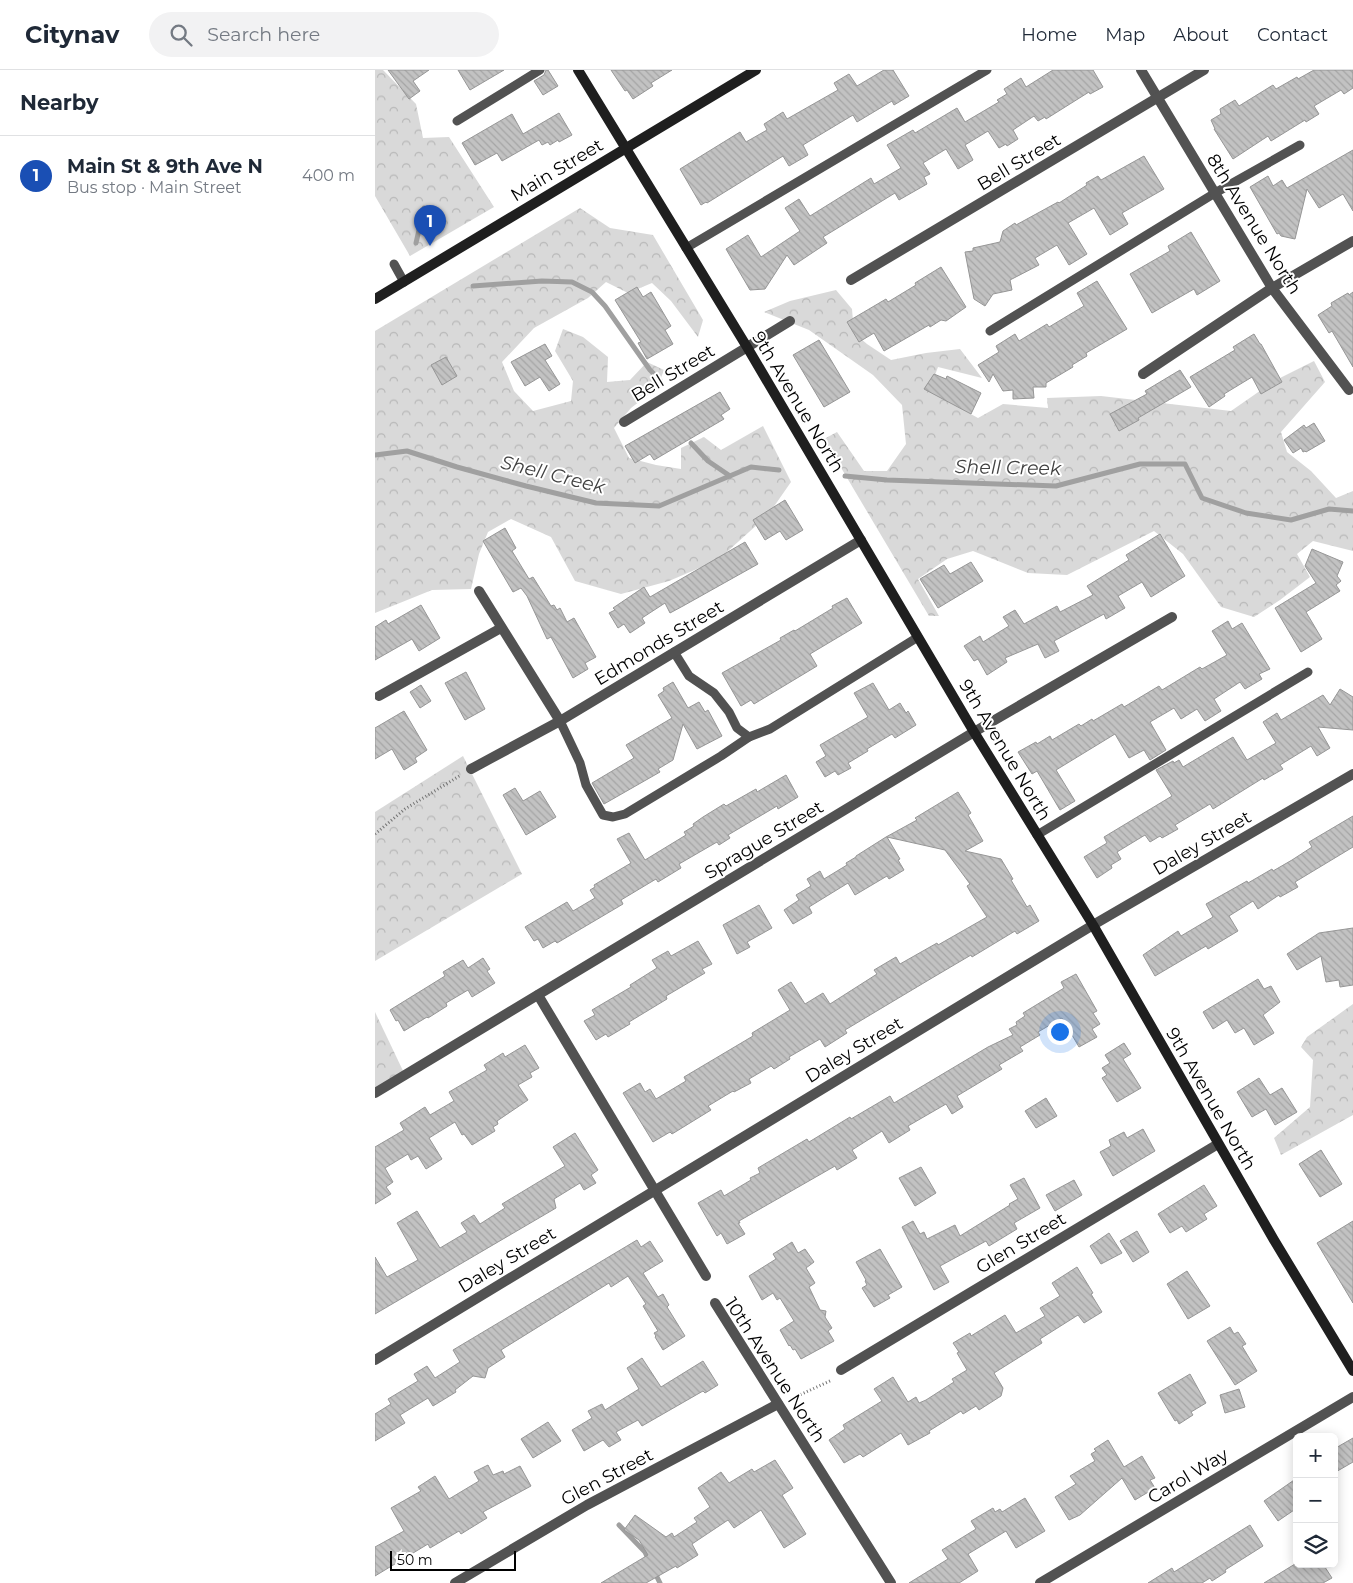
<!DOCTYPE html>
<meta charset="utf-8">
<style>
:root{--surface:#fff;--page:#f2f2f3;--text:#1f2937;--muted:#747a83;--line:#e0e1e3;--accent:#ea580c}
body{margin:0;font-family:Montserrat,sans-serif;background:var(--page);color:var(--text)}
.controls{position:absolute;right:15px;bottom:15px;display:grid;overflow:hidden;border-radius:8px;box-shadow:0 2px 12px #0003}
.controls button{width:45px;height:45px;display:grid;place-items:center;padding:0;border:0;border-bottom:1px solid var(--line);background:var(--surface);color:var(--text);font:25px sans-serif}
.scale{position:absolute;left:15px;bottom:12px;width:126px;box-sizing:border-box;padding-left:5px;border:2px solid #000;border-top:0;font-size:14px;line-height:18px;white-space:nowrap;color:#000;-webkit-text-stroke:4px #fff;paint-order:stroke}
.you{position:absolute;left:684px;top:961px;width:18px;height:18px;margin:-12px;border:4px solid #fff;border-radius:50%;background:#1a73e8;box-shadow:0 0 0 8px #1a73e833}
.badge{display:grid;place-items:center;width:32px;height:32px;border-radius:50%;background:var(--accent);color:#fff;font-size:16px;font-weight:700}
.pin{position:absolute;translate:-50% -41px;filter:drop-shadow(0 1px 2px #0008)}
.pin::after{content:'';position:absolute;top:26px;width:18px;height:15px;background:inherit;clip-path:polygon(0 0,100% 0,50% 100%)}
.list{margin:0;padding:0;list-style:none}
h2{display:flex;justify-content:space-between;align-items:center;height:65px;margin:0;padding:0 20px;font-size:21px}
h2 small{font-size:16px;font-weight:400;color:var(--muted)}
.list li{display:grid;grid-template-columns:32px 1fr auto;gap:15px;align-items:center;box-sizing:border-box;height:80px;padding:0 20px;border-top:1px solid var(--line)}
.list b{display:block;font-size:19px;white-space:nowrap}
.list p{margin:0;font-size:16px;white-space:nowrap;color:var(--muted)}
.list em{font-size:16px;font-style:normal;color:var(--muted)}
.icon{flex:none;width:28px;height:28px;fill:none;stroke:currentColor;stroke-width:2;stroke-linecap:round;stroke-linejoin:round}
.map{position:relative;flex:none;width:978px;height:1513px;overflow:hidden}
header{display:flex;align-items:center;gap:30px;box-sizing:border-box;height:70px;padding:0 25px;background:var(--surface);border-bottom:1px solid var(--line)}
header strong{font-size:24px}
nav{display:flex;gap:28px;margin-inline-start:auto;font-size:18px}
.search{width:350px;height:45px;background:var(--page);display:flex;align-items:center;gap:12px;box-sizing:border-box;padding:0 18px;border-radius:28px;color:var(--muted);font-size:19px}
main{display:flex}
aside{flex:1;background:var(--surface)}
.map>svg:first-child{display:block}
.forest{fill:url(#forest-crowns)}
.lines{fill:none;stroke-linecap:round;stroke-linejoin:round}
.stream{stroke:#a0a0a0;stroke-width:5}
.building{fill:url(#building-back-hatch);stroke:#969696}
.path{stroke:#747474;stroke-width:3;stroke-dasharray:1 2.5;stroke-linecap:butt}
.lane{stroke:#525252;stroke-width:9}
.street{stroke:#525252;stroke-width:10}
.secondary{stroke:#1f1f1f;stroke-width:10}
.labels{text-anchor:middle;stroke-width:4;stroke-linejoin:round;paint-order:stroke}
.street-label{font-size:18px;fill:#000;stroke:#fff}
.water-label{font-size:19px;font-style:italic;fill:#414141;stroke:#fff}
</style>
<header>
<strong>Citynav</strong>
<div class="search"><svg class="icon" aria-label="search" viewBox="0 0 24 24"><circle cx="10" cy="10" r="6"/><path d="M15 15l6 6"/></svg>Search here</div>
<nav><a>Home</a><a>Map</a><a>About</a><a>Contact</a></nav>
</header>
<main>
<aside>
<h2>Nearby<small></small></h2>
<ul class="list">
<li><span class="badge" style="background:#1a4fb4">1</span><div><b>Main St &amp; 9th Ave N</b><p>Bus stop · Main Street</p></div><em>400 m</em></li>
</ul>
</aside>
<div class="map">
<svg width="978" height="1513" viewBox="0 0 978 1513">
<defs>
<pattern id="forest-crowns" width="20" height="18" patternUnits="userSpaceOnUse" patternTransform="scale(1.25)"><rect width="20" height="18" fill="#d9d9d9"/><path d="M2 6a3 3 0 1 1 6 0M12 15a3 3 0 1 1 6 0" fill="none" stroke="#b8b8b8"/></pattern>
<pattern id="building-back-hatch" width="6" height="6" patternUnits="userSpaceOnUse" patternTransform="scale(1.25)"><rect width="6" height="6" fill="#c2c2c2"/><path d="M-1 5l2 2M0 0l6 6M5-1l2 2" fill="none" stroke="#a5a5a5"/></pattern>
</defs>
<rect width="100%" height="100%" fill="#fff"/>
<!-- forest -->
<g class="forest">
<path d="M0 0H8L41 34 48 68 74 67 119 137 35 186 0 126Z"/>
<path d="M205 138 235 158 278 165 328 250 323 267 296 231 277 213 253 223 231 212 213 228 159 258 127 292 139 321 158 341 196 331 198 311 180 281 188 259 208 267 233 287 232 312 255 310 272 292 289 300 282 318 256 338 239 358 254 388 281 395 306 399V378L329 367 346 380 388 356 416 412 393 445 343 490 294 511 246 524 200 511 176 467 136 449 113 462 104 484 96 519 57 520 0 543V261Z"/>
<path d="M461 220 477 239 479 263 492 274 516 290 551 283 585 279 607 308 563 297 554 321 603 348 628 334 673 338 672 328 726 326 856 341 899 311 939 291 950 312 906 362 912 382 936 401 961 428 978 421V481L938 471 922 484 935 507 905 530 879 547 846 537 808 484 779 461 692 505 653 503 598 481 572 489 543 509 564 546H554L449 369 462 362 489 401H512L531 374 527 335 498 305 434 260 389 242 415 231Z"/>
<path d="M88 686 147 804 0 891V742Z"/>
<path d="M978 934V1045L906 1085 899 1068 935 1037 938 990 926 977 932 967Z"/>
<path d="M0 942 30 1005 0 1023Z"/>
</g>
<g class="lines">
<!-- stream -->
<g class="stream">
<path d="M41 173 49 138"/>
<path d="M98 216 167 211 197 212 217 222 230 236 275 300 285 310"/>
<path d="M316 373 333 391 355 406"/>
<path d="M0 385 32 381 82 397 151 416 221 433 284 436 376 397 404 400"/>
<path d="M470 406 512 410 681 416 765 394H810L827 428 871 443 916 450 954 439 978 441"/>
<path d="M244 1455 270 1482 274 1491"/>
<path d="M280 1503 285 1513"/>
</g>
</g>
<!-- building -->
<g class="building">
<path d="M13 0H54L38 11 45 21 34 29Z"/>
<path d="M83 0H129L95 20Z"/>
<path d="M171 0H173L183 16 168 25 159 11 169 5Z"/>
<path d="M236 0H297L276 13 278 16 258 29 252 20 250 21Z"/>
<path d="M509 0H518L534 26 519 35 517 31 482 52 478 45 428 75 433 85 414 96 408 86 332 133 331 132 326 135 305 99 365 62 371 72 392 60 389 54 408 42 412 49 463 20 459 13 474 4 482 16Z"/>
<path d="M678 0H718L728 17 715 24 714 22 671 49 670 47 663 51 659 46 638 60 643 69 632 76 631 74 624 78 613 61 590 75 598 90 583 99 571 79 548 93 555 104 549 107 552 114 524 130 520 123 448 167 452 173 419 195 412 185 390 219 375 220 351 179 373 165 386 187 425 161 410 138 424 129 435 146 496 108 499 114 526 98 512 75 538 60 540 63 582 38 590 52 624 32 622 30 632 24 629 19 646 8 651 17Z"/>
<path d="M939 0H978V18L969 24 966 20 939 36 944 44 931 52 930 50 896 71 893 66 858 89 839 59H840L836 50 846 44 845 39 860 30 864 36 898 15 901 19 922 7 923 9Z"/>
<path d="M184 43 197 65 184 72 183 70 175 75 173 72 167 75 164 70 127 91 122 83 100 95 87 73 137 44 148 64Z"/>
<path d="M978 80V141L968 124 944 138 932 119 920 169 906 166 904 163 902 164 875 117 893 106 898 116 907 110 912 118Z"/>
<path d="M769 86 789 119 747 143 753 154 735 165 719 138 693 153 712 184 694 195 682 175 660 188 664 195 635 210 637 220 618 224 610 236 599 229 590 182 598 181V178L625 172 628 161 640 153 641 155 683 132 684 133 712 115 711 113 723 106 726 110Z"/>
<path d="M816 162 845 211 822 225 819 219 777 243 755 204 795 181 793 176Z"/>
<path d="M566 197 591 237 571 251 566 250 555 257 554 255 509 281 499 263 484 272 472 252 511 229 513 232 541 215 540 213Z"/>
<path d="M722 211 752 259 711 283 712 286 697 295 698 297 671 313V317H658L659 328 638 329V320L628 321 618 304 614 312 603 295 624 282 621 276 640 264 644 271 672 254 674 257 709 236 702 223Z"/>
<path d="M262 217 268 227 276 222 296 256 290 260 298 274 272 289 263 273 266 272 240 230Z"/>
<path d="M978 222V297L957 261 954 263 943 245 957 236 956 233 973 223 974 225Z"/>
<path d="M879 264 885 274H886L907 312 886 324 877 307 849 324 850 326 834 337 815 307 860 280 858 277Z"/>
<path d="M444 270 475 322 449 337 418 285Z"/>
<path d="M170 274 177 286 170 290 185 314 174 321 165 307 150 316 136 292Z"/>
<path d="M71 287 82 306 67 315 56 295Z"/>
<path d="M805 300 816 317 763 348 764 350 744 361 735 344 772 324 770 321Z"/>
<path d="M559 304 571 309 572 306 606 323 596 344 549 319Z"/>
<path d="M345 322 355 339 346 345 349 349 279 390 275 384 260 393 250 376Z"/>
<path d="M939 353 950 371 931 382 930 381 928 382 926 378 918 383 909 370 929 355 931 358Z"/>
<path d="M410 430 428 460 411 470 405 461 390 470 378 450Z"/>
<path d="M130 458 141 478 137 481 154 509 158 507 176 536 179 535 182 540 185 538 192 552 199 548 221 587 210 593 213 599 198 608 176 567 172 569 152 526 146 518 138 522 108 471Z"/>
<path d="M785 464 810 506 776 527 767 512 743 526 750 538 731 549 729 544 679 571 684 581 670 588 663 574 630 588 632 592 612 605 603 589 599 591 589 576 605 566 608 572 634 556 628 547 640 540 649 554 682 536 685 542 718 525 712 516 754 490 751 485Z"/>
<path d="M370 472 383 494 308 536 295 543 290 533 267 548 270 553 255 563 249 554 243 558 234 543 240 540 238 538 269 517 275 527Z"/>
<path d="M937 479 968 492 962 506 966 511 961 515 965 521 931 542 947 569 926 582 900 538 941 513 930 496Z"/>
<path d="M596 492 608 511 563 538 545 509 569 495 575 504Z"/>
<path d="M472 528 487 553 435 584 442 596 379 634 376 630 366 636 347 603 406 570 405 568 419 560 420 561 458 538 457 536Z"/>
<path d="M46 535 65 568 44 581 37 569 0 590V557L11 550 13 554Z"/>
<path d="M853 551 857 559 867 553 895 599 884 604 887 609 870 619 865 612 839 629 846 641 830 651 822 639 806 649 799 638 775 652 791 680 775 690 769 680 754 688 740 664 681 700 700 731 685 740 662 701 657 704 643 682 661 672 662 674 675 666 677 670 704 654 706 656 717 649 718 651 747 634 749 637 784 616 787 620 825 597 827 599 852 585 837 561Z"/>
<path d="M91 602 110 639 90 650 70 613Z"/>
<path d="M298 612 313 638 324 632 330 642 333 640 347 666 322 679 308 654 298 690 283 699 285 702 229 734 217 713 259 688 251 675 297 648 283 625 289 621 288 618Z"/>
<path d="M498 613 514 640 525 633 531 643 533 641 541 655 520 668 517 664 492 679 493 681 473 693 476 698 463 705 460 701 450 707 441 692 451 686 445 675 493 647 479 623Z"/>
<path d="M46 615 56 631 45 638 35 622Z"/>
<path d="M965 619 978 627V660L943 657 955 678 942 686 936 676 905 695 908 699 889 710 888 708 838 739 835 734 800 755 803 759 787 768 785 766 775 772 770 765 742 782 746 789 736 795 737 798 722 808 709 787 732 773 729 767 797 726 781 700 798 691 799 693 804 690 808 697 858 667 872 690 901 673 888 652 902 643 906 650 948 625 955 635Z"/>
<path d="M29 641 52 680 40 688 42 692 29 700 17 679 0 689V658Z"/>
<path d="M411 705 423 727 403 739 402 736 353 765 355 768 344 775 342 772 304 794 306 798 283 812 281 809 246 830 248 834 182 873 180 871 168 878 163 869 159 871 150 857 192 832 198 841 220 828 215 820 220 817 219 815 256 793 242 769 254 763 270 790 311 765 309 762 319 756 318 754 328 747 349 734 351 736 381 719 382 722Z"/>
<path d="M140 718 148 731 165 721 181 747 151 765 128 725Z"/>
<path d="M583 722 596 743 593 745 608 771 590 781 626 789 638 809 636 810 652 837 655 835 664 851 642 864 640 861 597 887 596 885 557 908 470 960 472 963 450 977 445 969 414 987 415 989 399 999 396 996 374 1009 376 1013 359 1022 358 1021 333 1036 336 1040 297 1064 295 1062 278 1072 248 1023 265 1013 270 1022 275 1019 281 1029 311 1011 309 1007 378 966 377 963 415 940 403 920 416 912 430 934 448 923 455 934 502 904 499 900 521 887 525 894 562 873 563 875 612 847 596 823 592 816 595 814 570 780 512 767 525 789 523 790 529 800 514 809 512 806 480 825 473 813 434 837 437 843 418 854 409 840 424 830 421 825 436 816 432 809 445 801 449 809 472 795 471 793 481 787V786L511 767 542 750 540 748Z"/>
<path d="M978 746V777L920 812 923 817 905 827 904 825 883 839 878 831 854 846 863 861 833 879 831 876 780 906 768 885 803 861 806 866 838 847 831 834 872 811 873 813 897 799 898 801 917 790 937 777 934 772Z"/>
<path d="M384 835 397 858 372 872 375 877 362 884 348 855Z"/>
<path d="M978 858V915L965 917 964 910 951 912 946 886 922 900 912 884 944 863Z"/>
<path d="M323 871 337 894 327 899 330 903 291 926 292 929 254 952 255 954 233 967 231 964 221 970 209 951 220 945 217 940 256 917 255 915 282 898 277 890 293 881 296 886Z"/>
<path d="M108 888 115 899 112 901 120 913 97 927 93 920 71 933 72 936 53 948 52 947 29 961 23 950 21 951 15 940 70 906 68 902 88 890 93 898Z"/>
<path d="M701 904 722 941 718 943 725 954 717 959 722 967 704 977 687 948 663 962 665 965 645 977 648 981 624 995 627 999 582 1026 588 1037 577 1044 571 1034 533 1056 535 1060 514 1073 507 1061 477 1080 482 1088 462 1100 460 1096 364 1151 365 1153H363L370 1164 352 1174 346 1163 342 1166 323 1133 346 1120 349 1126 376 1110 375 1108 385 1103 383 1098 432 1069 434 1072 475 1047 476 1049 515 1026 519 1033 613 977 638 965 634 959 642 955 641 952 650 946 648 943 689 918 686 912Z"/>
<path d="M883 909 889 919 896 916 905 932 888 945 899 963 879 975 869 958 860 963 852 950 838 959 828 942Z"/>
<path d="M749 973 756 984 748 989 766 1018 742 1032 727 1008 732 1005 727 998 735 993 730 985Z"/>
<path d="M150 975 164 998 155 1003 157 1007 143 1015 153 1030 122 1051 123 1054 118 1057 120 1061 97 1075 89 1064 87 1065 80 1052 54 1068 67 1089 51 1099 43 1086 36 1090 33 1084 10 1098 18 1112 11 1117 16 1124 0 1134V1077L29 1060 25 1053 50 1037 55 1045 79 1031 74 1022 112 1000 109 995 128 983 130 987Z"/>
<path d="M884 1008 895 1025 907 1018 922 1042 900 1055 891 1039 877 1047 862 1022Z"/>
<path d="M671 1028 682 1046 661 1058 650 1041Z"/>
<path d="M768 1059 780 1081 738 1106 725 1082 736 1076 734 1070 749 1062 752 1068Z"/>
<path d="M200 1063 223 1100 216 1105 221 1113 209 1120 205 1113 179 1129 181 1138 0 1244V1187L12 1207 43 1190 22 1153 42 1141 65 1178 92 1162 86 1153 99 1145 105 1154 130 1138 127 1134 190 1096 178 1077Z"/>
<path d="M946 1080 967 1114 945 1127 924 1094Z"/>
<path d="M546 1097 561 1123 540 1136 524 1108Z"/>
<path d="M649 1108 665 1138 639 1153 642 1159 614 1176 611 1171 565 1196 574 1212 559 1220 527 1157 538 1151 545 1164 549 1162 552 1169 580 1155 585 1166 635 1135 634 1134 643 1129 635 1115Z"/>
<path d="M699 1110 707 1125 680 1141 671 1125Z"/>
<path d="M829 1115 842 1136 829 1144 832 1149 811 1162 807 1156 795 1163 783 1144Z"/>
<path d="M978 1151V1233L942 1173Z"/>
<path d="M762 1161 774 1182 758 1192 745 1171Z"/>
<path d="M734 1163 747 1183 726 1194 715 1176Z"/>
<path d="M262 1170 266 1177 275 1171 288 1191 268 1203 283 1227 288 1224 294 1235 292 1237 310 1266 288 1280 280 1267 281 1266 279 1263 283 1261 268 1236 271 1234 253 1206 236 1217 234 1213 126 1280 130 1287 113 1298 110 1308 98 1306 80 1320 81 1322 58 1336 53 1328 25 1345 30 1353 0 1371V1344L16 1334 13 1329 43 1311 39 1304 52 1296 60 1308 85 1292 78 1280Z"/>
<path d="M417 1172 423 1183 430 1179 439 1192 431 1198 440 1213 434 1217 445 1240 451 1241 450 1247 457 1258 453 1261 459 1271 426 1289 420 1279 418 1280 415 1275 414 1276 405 1260 419 1251 405 1228 402 1230 398 1223 387 1230 374 1206 401 1189 398 1184Z"/>
<path d="M505 1179 527 1217 513 1225 515 1228 499 1237 487 1218 492 1215 490 1211 491 1210 481 1192Z"/>
<path d="M702 1197 718 1223 716 1224 727 1242 709 1253 703 1245 665 1269 667 1273 619 1303 628 1318 626 1326 604 1340 601 1336 588 1344 586 1341 554 1361 555 1363 533 1375 526 1363 488 1387 485 1384 469 1393 454 1370 470 1359 468 1355 507 1331 499 1319 518 1307 533 1332 541 1327 544 1333 551 1330 579 1312 577 1309 592 1300 582 1283 584 1282 578 1273 595 1263 596 1266 630 1245 641 1263 670 1246 665 1238 685 1226 677 1213Z"/>
<path d="M812 1201 835 1236 813 1249 792 1214Z"/>
<path d="M855 1257 859 1264 863 1262 871 1274 867 1276 882 1301 860 1315 832 1271Z"/>
<path d="M267 1288 286 1317 328 1291 343 1315 330 1323 328 1321 267 1356 263 1350 241 1362 246 1370 234 1377 228 1370 209 1381 197 1360 217 1348 213 1341 227 1334 230 1340 264 1319 252 1298Z"/>
<path d="M815 1304 831 1333 816 1342 818 1345 804 1354 802 1350 800 1351 783 1323Z"/>
<path d="M864 1319 870 1337 850 1343 845 1325Z"/>
<path d="M173 1352 186 1371 158 1388 146 1369Z"/>
<path d="M978 1368V1392L959 1403V1379Z"/>
<path d="M733 1370 749 1397 767 1386 780 1408 775 1410 780 1418 760 1430 747 1408 705 1445 694 1450 680 1427 701 1414 695 1406 720 1391 716 1384 721 1381 719 1379Z"/>
<path d="M400 1390 418 1418 407 1425 431 1464 409 1478 386 1440 359 1458 353 1450 317 1474 323 1485 302 1498 301 1496 271 1513H226L273 1485 264 1470 249 1460 260 1445 291 1467 297 1463 299 1467 322 1452 319 1448 335 1437 323 1418 346 1402 354 1413 377 1399 379 1402Z"/>
<path d="M113 1395 118 1405 128 1401 129 1404 145 1396 156 1416 108 1442 112 1448 86 1464 84 1461 55 1478 53 1474 0 1506V1477L29 1461 16 1438 46 1421 43 1417 60 1406 74 1429 104 1411 99 1402Z"/>
<path d="M922 1408V1438L903 1451 889 1431Z"/>
<path d="M650 1428 670 1461 641 1478 631 1461 593 1484 603 1501 584 1513H534L573 1489 567 1480 601 1459 596 1451 618 1438 620 1442 625 1439 627 1442Z"/>
<path d="M875 1455 888 1476 850 1500 851 1502 837 1511 835 1508 827 1513H773L797 1498 799 1502Z"/>
<path d="M920 1494H948L957 1508 948 1513H889Z"/>
</g>
<g class="lines">
<!-- path -->
<g class="path">
<path d="M0 764 30 739 86 705"/>
<path d="M416 1329 457 1310"/>
</g>
<!-- lane -->
<g class="lane">
<path d="M82 51 165 0"/>
<path d="M311 178 612 0"/>
<path d="M19 194 29 212"/>
<path d="M615 261 840 123 925 75"/>
<path d="M299 582 314 606 339 623 354 642 362 658 374 667"/>
<path d="M185 651 205 693 211 715 228 745 238 747 250 744 346 686 374 667 395 659 543 567"/>
<path d="M662 765 933 602"/>
</g>
<!-- street -->
<g class="street">
<path d="M766 0 897 218 974 320"/>
<path d="M476 210 829 0"/>
<path d="M768 304 897 218 978 171"/>
<path d="M249 352 415 251"/>
<path d="M104 521 185 651"/>
<path d="M4 626 126 558"/>
<path d="M96 699 185 651 486 470"/>
<path d="M163 925 331 1206"/>
<path d="M0 1023 599 662 797 547"/>
<path d="M340 1233 516 1513"/>
<path d="M0 1290 718 855 978 704"/>
<path d="M466 1300 843 1074"/>
<path d="M80 1513 212 1435 403 1334"/>
<path d="M665 1513 978 1327"/>
</g>
<!-- secondary -->
<g class="secondary">
<path d="M203 0 372 277 599 662 718 855 899 1170 978 1301"/>
<path d="M0 229 381 0"/>
</g>
</g>
<g class="labels">
<!-- street labels -->
<g class="street-label">
<text transform="translate(644 92) rotate(-31)" y="6">Bell Street</text>
<text transform="translate(182 100) rotate(-31)" y="6">Main Street</text>
<text transform="translate(879 154) rotate(58)" y="6">8th Avenue North</text>
<text transform="translate(298 303) rotate(-31)" y="6">Bell Street</text>
<text transform="translate(423 332) rotate(59)" y="6">9th Avenue North</text>
<text transform="translate(284 573) rotate(-31)" y="6">Edmonds Street</text>
<text transform="translate(630 680) rotate(59)" y="6">9th Avenue North</text>
<text transform="translate(389 770) rotate(-31)" y="6">Sprague Street</text>
<text transform="translate(827 773) rotate(-30)" y="6">Daley Street</text>
<text transform="translate(479 980) rotate(-31)" y="6">Daley Street</text>
<text transform="translate(836 1029) rotate(60)" y="6">9th Avenue North</text>
<text transform="translate(646 1173) rotate(-31)" y="6">Glen Street</text>
<text transform="translate(132 1190) rotate(-31)" y="6">Daley Street</text>
<text transform="translate(400 1300) rotate(57)" y="6">10th Avenue North</text>
<text transform="translate(813 1406) rotate(-31)" y="6">Carol Way</text>
<text transform="translate(232 1407) rotate(-28)" y="6">Glen Street</text>
</g>
<!-- water labels -->
<g class="water-label">
<text transform="translate(633 397) rotate(1)" y="7">Shell Creek</text>
<text transform="translate(178 404) rotate(14)" y="7">Shell Creek</text>
</g>
</g>
</svg>
<div class="controls">
<button>+</button>
<button>−</button>
<button><svg class="icon" aria-label="layers" viewBox="0 0 24 24"><path d="M12 4l9 5-9 5-9-5zM3 14l9 5 9-5"/></svg></button>
</div>
<div class="scale">50 m</div>
<div class="you"></div>
<div class="pin badge" style="left:55px;top:176px;background:#1a4fb4">1</div>
</div>
</main>
